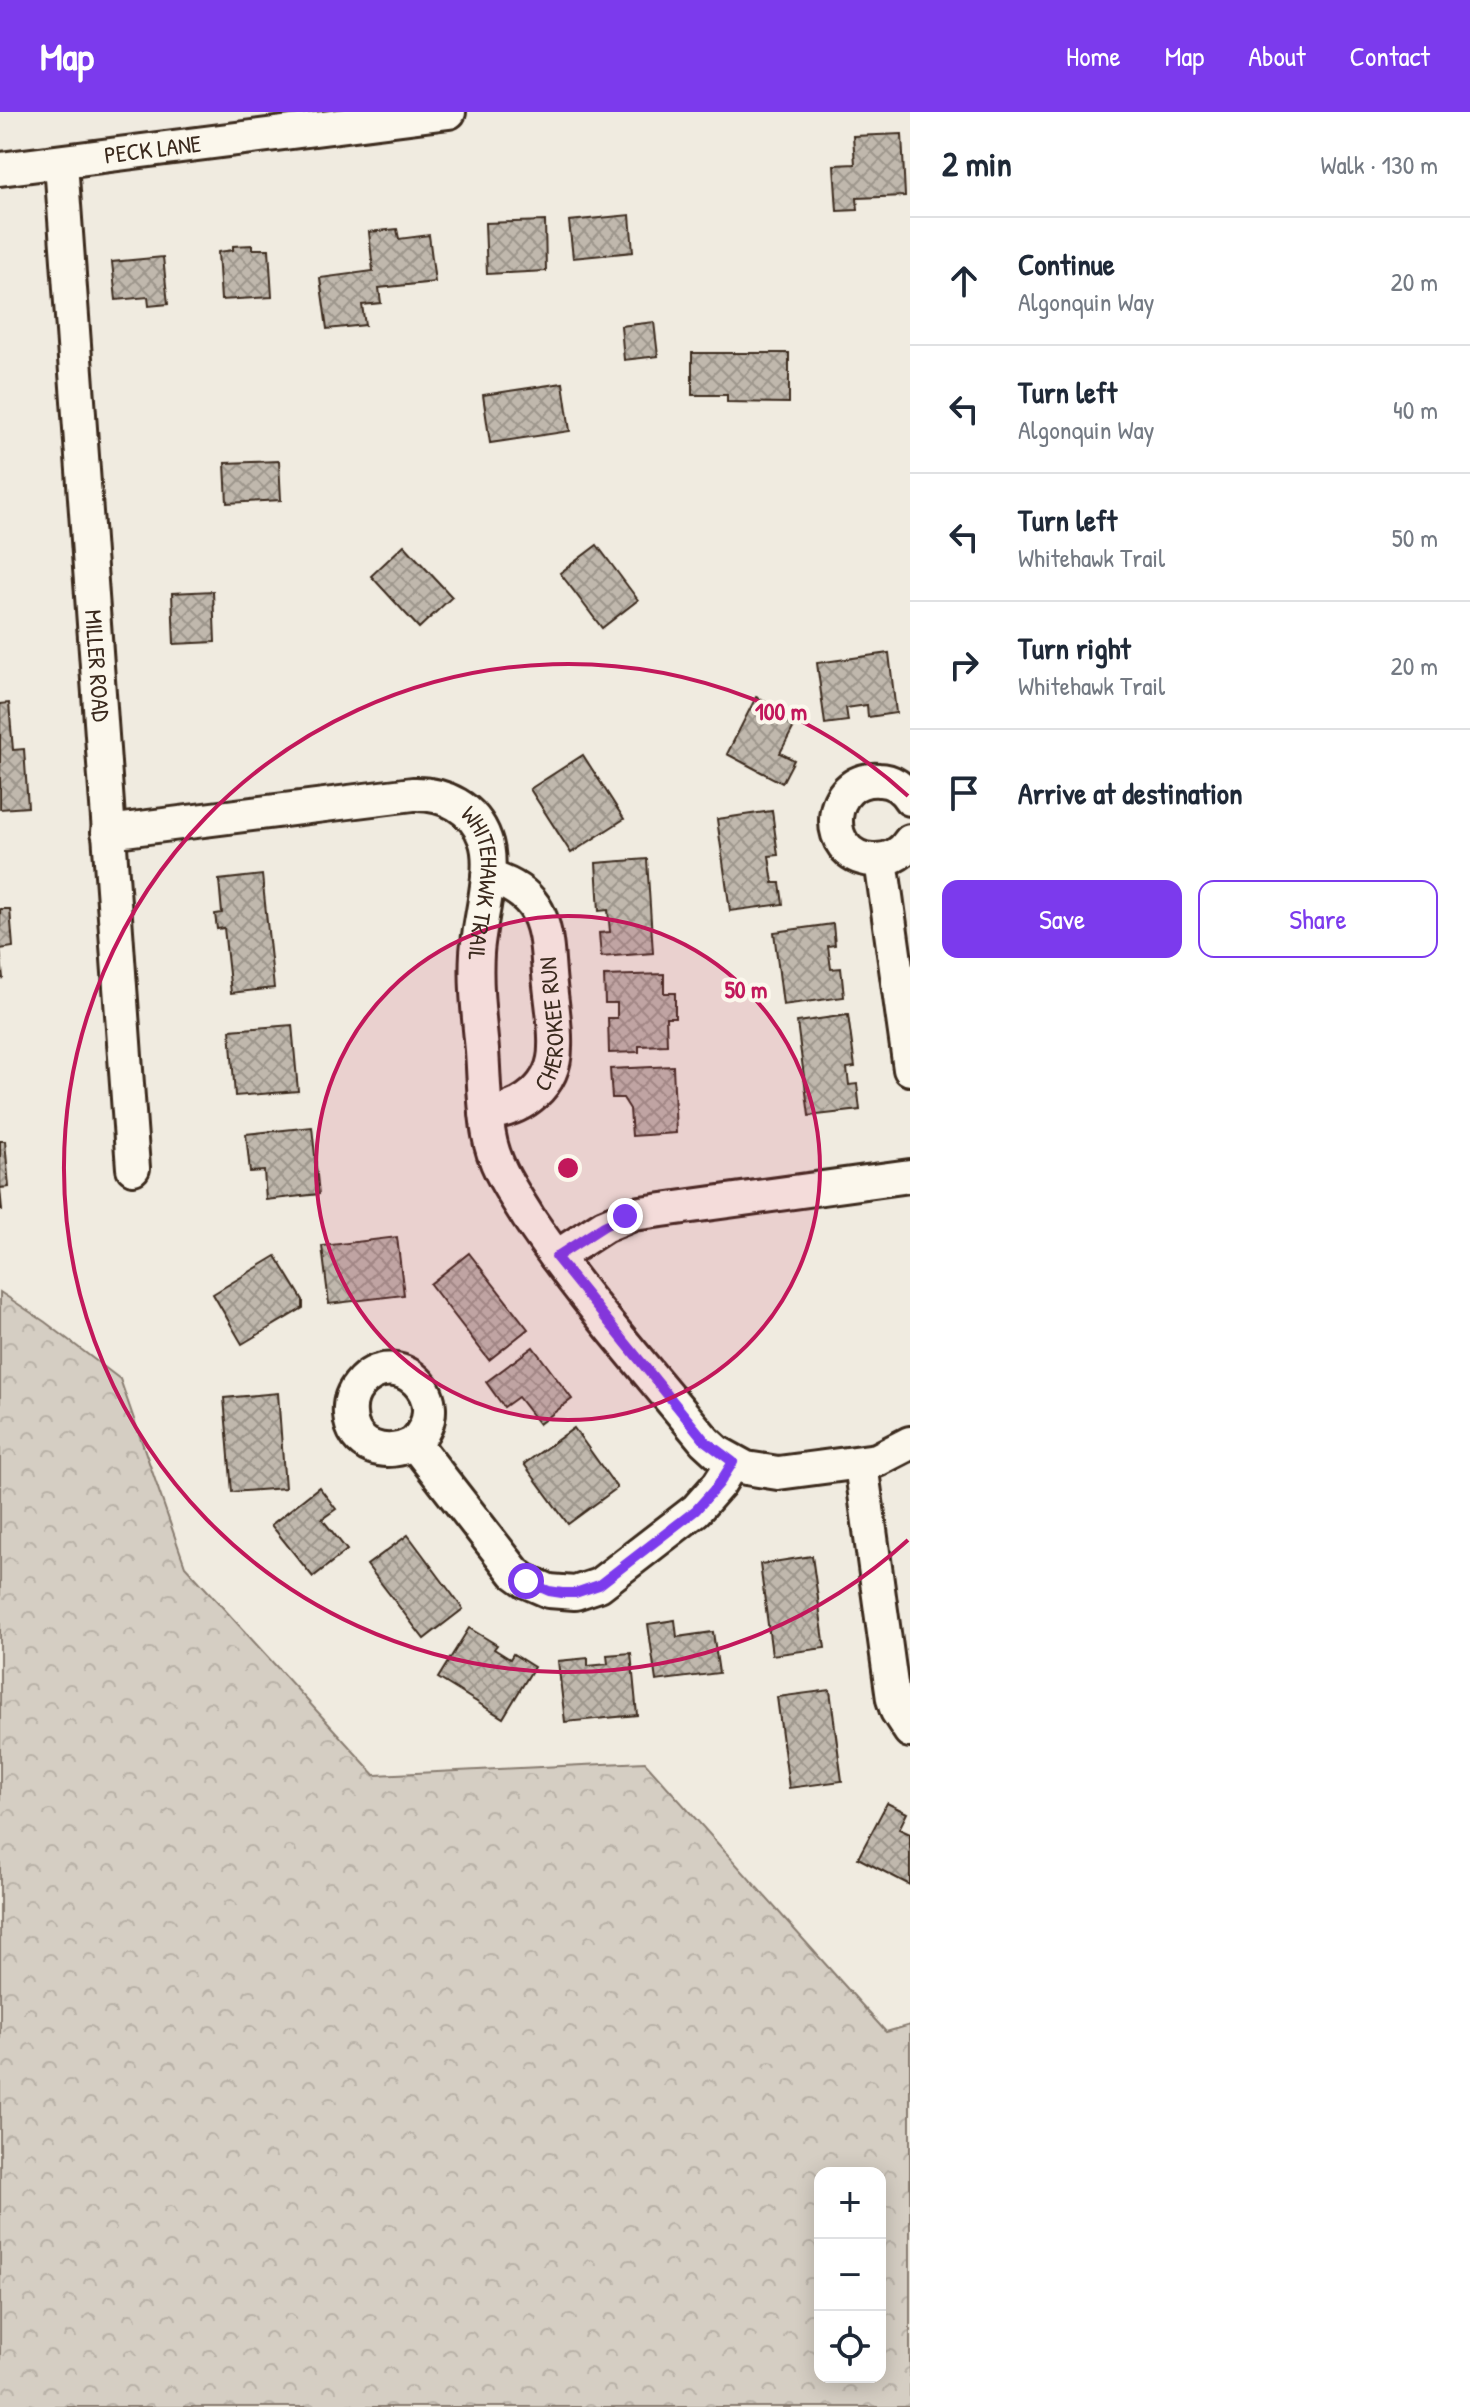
<!DOCTYPE html>
<meta charset="utf-8">
<style>
:root{--surface:#fff;--page:#f2f2f3;--text:#1f2937;--muted:#747a83;--line:#e0e1e3;--accent:#7c3aed}
body{margin:0;font-family:"Patrick Hand",sans-serif;background:var(--page);color:var(--text)}
.controls{position:absolute;right:24px;bottom:24px;display:grid;overflow:hidden;border-radius:16px;box-shadow:0 4px 20px #0003}
.controls button{width:72px;height:72px;display:grid;place-items:center;padding:0;border:0;border-bottom:2px solid var(--line);background:var(--surface);color:var(--text);font:40px sans-serif}
.stop{position:absolute;width:24px;height:24px;margin:-18px;border:6px solid #7c3aed;border-radius:50%;background:#fff}
.stop.end{background:#7c3aed;border-color:#fff;box-shadow:0 2px 8px #0008}
.list{margin:0;padding:0;list-style:none}
h2{display:flex;justify-content:space-between;align-items:center;height:104px;margin:0;padding:0 32px;font-size:34px}
h2 small{font-size:26px;font-weight:400;color:var(--muted)}
.list li{display:grid;grid-template-columns:52px 1fr auto;gap:24px;align-items:center;box-sizing:border-box;height:128px;padding:0 32px;border-top:2px solid var(--line)}
.list b{display:block;font-size:30px;white-space:nowrap}
.list p{margin:0;font-size:26px;white-space:nowrap;color:var(--muted)}
.list em{font-size:26px;font-style:normal;color:var(--muted)}
.actions{display:flex;gap:16px;padding:24px 32px}
.actions a{flex:1;padding:18px 0;border:2px solid var(--accent);border-radius:16px;text-align:center;font-size:28px;color:var(--accent)}
.actions .main{background:var(--accent);color:#fff}
.icon{flex:none;width:44px;height:44px;fill:none;stroke:currentColor;stroke-width:2;stroke-linecap:round;stroke-linejoin:round}
.map{position:relative;flex:none;width:910px;height:2295px;overflow:hidden}
header{display:flex;align-items:center;gap:48px;box-sizing:border-box;height:112px;padding:0 40px;background:var(--accent);color:#fff}
header strong{font-size:38px}
nav{display:flex;gap:44px;margin-inline-start:auto;font-size:28px}
main{display:flex}
aside{flex:1;background:var(--surface)}
.map>svg:first-child{display:block}
.forest{fill:url(#forest-crowns);stroke:#887c70;stroke-width:2;fill-rule:evenodd}
.building{fill:url(#building-cross-hatch);stroke:#3b2a1e;stroke-width:2}
.lines{fill:none;stroke-linecap:round;stroke-linejoin:round}
.minor-casing{stroke:#3b2a1e;stroke-width:38}
.minor{stroke:#fbf7ec;stroke-width:32}
.route{stroke:#7c3aed;stroke-width:10}
.ring{fill:none;stroke:#c2185b;stroke-width:4}
.labels{text-anchor:middle;stroke-width:8;stroke-linejoin:round;paint-order:stroke}
.street-label{font-size:24px;fill:#3b2a1e;stroke:#fbf7ec}
.centre{fill:#c2185b;stroke:#fbf7ec;stroke-width:4}
.ring-label{font-size:24px;text-anchor:middle;font-weight:bold;fill:#c2185b;stroke:#fbf7ec;stroke-width:8;stroke-linejoin:round;paint-order:stroke}
</style>
<header>
<strong>Map</strong>
<nav><a>Home</a><a>Map</a><a>About</a><a>Contact</a></nav>
</header>
<main>
<div class="map">
<svg width="910" height="2295" viewBox="0 0 910 2295">
<defs>
<pattern id="forest-crowns" width="20" height="18" patternUnits="userSpaceOnUse" patternTransform="scale(2)"><rect width="20" height="18" fill="#d5cec3"/><path d="M2 6a3 3 0 1 1 6 0M12 15a3 3 0 1 1 6 0" fill="none" stroke="#b8b1a7"/></pattern>
<pattern id="building-cross-hatch" width="8" height="8" patternUnits="userSpaceOnUse" patternTransform="scale(2)"><rect width="8" height="8" fill="#c0b8ad"/><path d="M0 0l8 8M0 8l8-8" fill="none" stroke="#9d968c"/></pattern>
</defs>
<rect width="100%" height="100%" fill="#f0ebe0"/>
<filter id="ink" filterUnits="userSpaceOnUse"><feTurbulence type="fractalNoise" baseFrequency=".0125" numOctaves="2"/><feDisplacementMap in="SourceGraphic" scale="16" xChannelSelector="R" yChannelSelector="G"/><feConvolveMatrix kernelMatrix="1 2 1 2 8 2 1 2 1" color-interpolation-filters="sRGB"/></filter>
<g filter="url(#ink)">
<!-- forest -->
<path class="forest" d="M0 1180 45 1210 120 1267 185 1454 375 1663 645 1650 886 1920 910 1913V2295H0ZM820 2061H880V2265H820Z"/>
<!-- building -->
<g class="building">
<path d="M902 22 905 84 857 86 858 98 837 99 834 53 855 52 853 24Z"/>
<path d="M630 103 633 140 573 146 569 109Z"/>
<path d="M545 109 546 159 487 162 485 111Z"/>
<path d="M397 117 399 127 429 123 435 170 379 176 381 191 362 193 365 213 327 217 320 166 373 159 369 120Z"/>
<path d="M252 133V137H269L272 185 221 188 218 140 233 138V134Z"/>
<path d="M163 145 168 192 149 194 148 185 116 188 112 150Z"/>
<path d="M654 210 658 244 624 248 621 214Z"/>
<path d="M692 241H789V291L727 290V283H692Z"/>
<path d="M563 271 570 319 490 331 483 283Z"/>
<path d="M279 349 281 388 227 391 225 351Z"/>
<path d="M404 433 452 485 419 516 371 464Z"/>
<path d="M597 433 638 488 602 516 560 461Z"/>
<path d="M213 479 215 530 174 532 172 481Z"/>
<path d="M889 541 896 601 868 605 867 593 846 596 848 609 825 612 817 551Z"/>
<path d="M756 585 798 607 780 641 794 648 782 671 727 642Z"/>
<path d="M9 591 13 638 24 637 28 695 0 697V592Z"/>
<path d="M583 643 624 707 571 741 530 677Z"/>
<path d="M772 699 778 743 769 744 773 771H780L783 792 730 799 717 707Z"/>
<path d="M647 747 653 841 601 845 599 821 610 820 608 798 599 799 596 751Z"/>
<path d="M262 763 274 876 231 881 224 816 217 817 215 802 222 801 219 768Z"/>
<path d="M0 797H10L13 835 0 837 3 866 0 867Z"/>
<path d="M833 812 835 833 828 834 831 857 841 856 844 885 783 893 774 820Z"/>
<path d="M664 862V881H675V905H666L667 933 639 934V940L609 941 608 906H617V891H605L604 864Z"/>
<path d="M848 903 855 955 847 956 849 973 857 972 860 998 809 1004 797 910Z"/>
<path d="M292 913 298 979 235 984 230 918Z"/>
<path d="M673 954 676 1021 632 1024 630 997 623 986H612L610 957Z"/>
<path d="M312 1015 319 1082 266 1088 264 1059 250 1060 246 1022Z"/>
<path d="M0 1029H5L9 1075 0 1076 2 1098H0Z"/>
<path d="M397 1125 404 1183 329 1192 322 1134Z"/>
<path d="M469 1141 528 1217 489 1248 430 1172Z"/>
<path d="M276 1144 303 1188V1196L242 1232 213 1182Z"/>
<path d="M533 1235 572 1287 539 1312 518 1285 504 1295 486 1270Z"/>
<path d="M278 1281 285 1376 232 1380 224 1286Z"/>
<path d="M574 1316 617 1376 568 1412 524 1352Z"/>
<path d="M319 1375 336 1397 322 1407 347 1438 313 1465 271 1413Z"/>
<path d="M408 1423 463 1497 424 1527 367 1453Z"/>
<path d="M812 1444 825 1536 772 1543 760 1452Z"/>
<path d="M675 1508 677 1525 713 1520 719 1561 656 1569 648 1512Z"/>
<path d="M469 1516 497 1533 494 1537 510 1547 513 1542 534 1555 503 1606 438 1566Z"/>
<path d="M631 1541 637 1603 565 1610 558 1549 588 1546V1554L608 1552 607 1543Z"/>
<path d="M830 1578 842 1669 789 1676 777 1585Z"/>
<path d="M887 1691 907 1701 899 1717 910 1722V1773L858 1746Z"/>
</g>
<g class="lines">
<defs>
<g id="minor">
<path id="s1" d="M61 51 133 1056"/>
<path id="s2" d="M0 57 449 0"/>
<path d="M910 687C903 676 892 668 879 668 826 664 820 744 872 748 888 749 902 742 910 729"/>
<path id="s3" d="M108 720 413 682C445 681 474 696 485 727 496 756 479 808 477 841 475 873 479 906 482 938 484 967 484 996 489 1023 494 1054 512 1079 528 1105 581 1184 645 1256 705 1329L717 1340 746 1356 778 1361 877 1348 910 1331"/>
<path d="M881 748 910 957"/>
<path id="s4" d="M486 1001C522 999 555 974 555 935 556 915 552 893 550 873 547 847 549 817 534 794 523 778 506 770 488 765"/>
<path d="M556 1145 604 1114 633 1102 910 1064"/>
<path d="M414 1331C387 1346 352 1337 350 1302 349 1291 352 1281 359 1273 395 1230 458 1286 414 1331L515 1461 526 1469 549 1479 575 1481 599 1473 696 1398 719 1372 733 1350"/>
<path d="M861 1352 893 1587 897 1599 910 1619"/>
</g>
</defs>
<!-- minor casing -->
<use href="#minor" class="minor-casing"/>
<!-- minor -->
<use href="#minor" class="minor"/>
</g>
</g>
<g class="lines" filter="url(#ink)">
<!-- route -->
<path class="route" d="M526 1469 549 1479 562 1481H575L599 1473 696 1398 719 1372 733 1350 705 1329 556 1145 604 1114 625 1104"/>
</g>
<!-- distance rings -->
<circle cx="568" cy="1056" r="252" fill="#c2185b" fill-opacity=".12"/>
<g class="ring">
<circle cx="568" cy="1056" r="252"/>
<path d="M908 1428A504 504 0 1 1 908 684"/>
</g>
<g class="labels">
<!-- street labels -->
<g class="street-label">
<text dy="8" stroke="none"><textPath href="#s2" startOffset="154">PECK LANE</textPath></text>
<text dy="8" stroke="none"><textPath href="#s1" startOffset="504">MILLER ROAD</textPath></text>
<text dy="8" stroke="none"><textPath href="#s3" startOffset="442">WHITEHAWK TRAIL</textPath></text>
<text dy="8" stroke="none"><textPath href="#s4" startOffset="128">CHEROKEE RUN</textPath></text>
</g>
</g>
<circle cx="568" cy="1056" r="12" class="centre"/>
<g class="ring-label">
<text x="781" y="608">100 m</text>
<text x="746" y="886">50 m</text>
</g>
</svg>
<div class="controls">
<button>+</button>
<button>−</button>
<button><svg class="icon" aria-label="locate" viewBox="0 0 24 24"><circle cx="12" cy="12" r="6"/><path d="M12 2v4M12 18v4M2 12h4M18 12h4"/></svg></button>
</div>
<div class="stop" style="left:526px;top:1469px"></div>
<div class="stop end" style="left:625px;top:1104px"></div>
</div>
<aside>
<h2>2 min<small>Walk · 130 m</small></h2>
<ul class="list">
<li><svg class="icon" aria-label="ahead" viewBox="0 0 24 24"><path d="M12 20V5M6 11l6-6 6 6"/></svg><div><b>Continue</b><p>Algonquin Way</p></div><em>20 m</em></li>
<li><svg class="icon" aria-label="left" viewBox="0 0 24 24"><path d="M17 20v-9H6M10 6l-5 5 5 5"/></svg><div><b>Turn left</b><p>Algonquin Way</p></div><em>40 m</em></li>
<li><svg class="icon" aria-label="left" viewBox="0 0 24 24"><path d="M17 20v-9H6M10 6l-5 5 5 5"/></svg><div><b>Turn left</b><p>Whitehawk Trail</p></div><em>50 m</em></li>
<li><svg class="icon" aria-label="right" viewBox="0 0 24 24"><path d="M7 20v-9h11M14 6l5 5-5 5"/></svg><div><b>Turn right</b><p>Whitehawk Trail</p></div><em>20 m</em></li>
<li><svg class="icon" aria-label="arrive" viewBox="0 0 24 24"><path d="M6 21V4h12l-3 4 3 4H6"/></svg><div><b>Arrive at destination</b></div></li>
</ul>
<div class="actions"><a class="main">Save</a><a>Share</a></div>
</aside>
</main>
